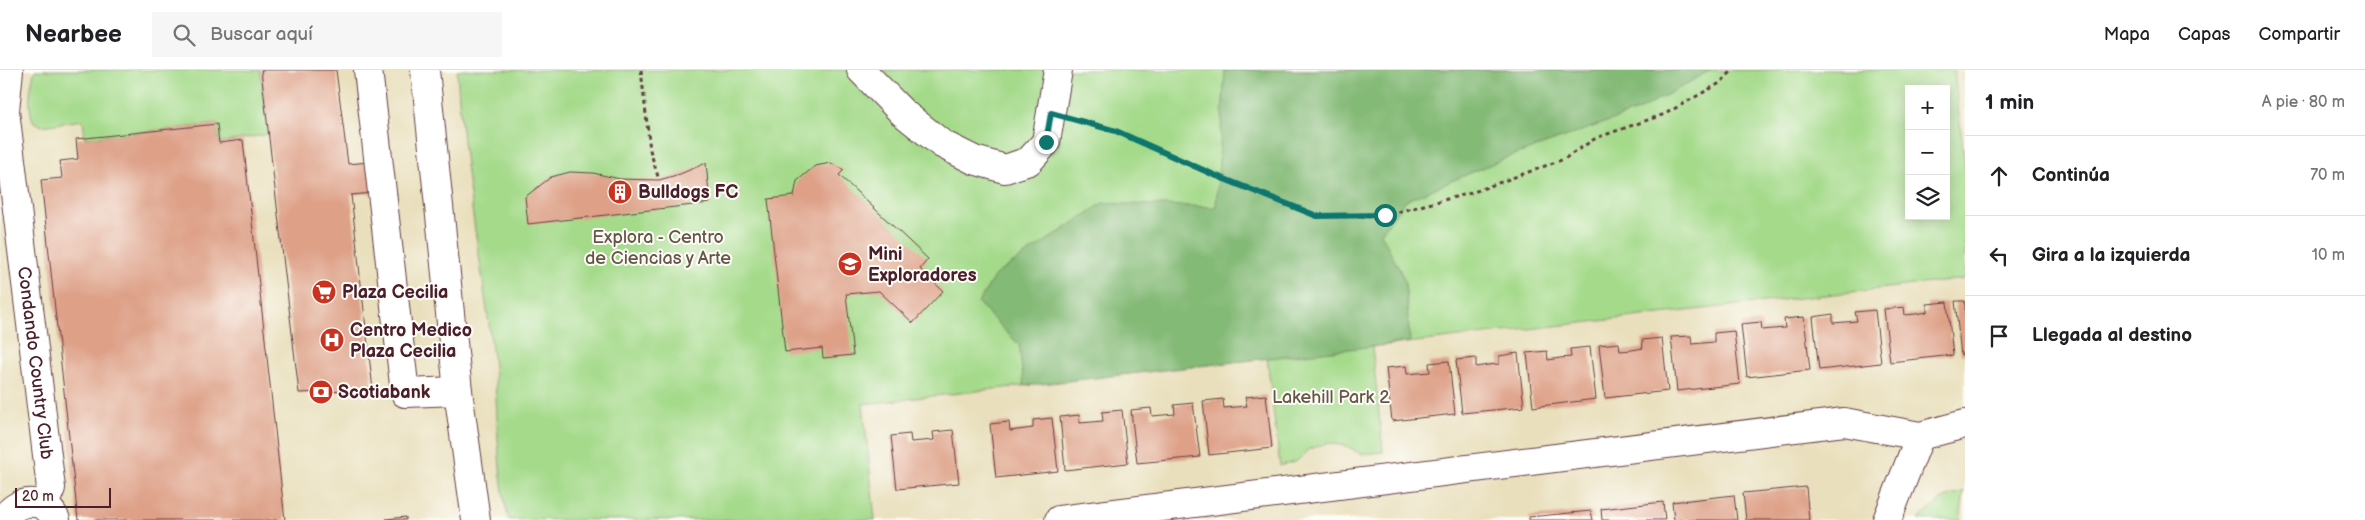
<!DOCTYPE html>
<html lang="es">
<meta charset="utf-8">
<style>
:root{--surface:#fff;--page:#f6f6f6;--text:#202124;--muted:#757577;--line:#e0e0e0}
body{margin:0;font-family:"Balsamiq Sans",sans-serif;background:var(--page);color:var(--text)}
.controls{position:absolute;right:15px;top:15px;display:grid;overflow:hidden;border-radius:0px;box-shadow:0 2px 12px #0003}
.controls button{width:45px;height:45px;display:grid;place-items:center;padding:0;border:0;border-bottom:1px solid var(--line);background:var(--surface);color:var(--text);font:25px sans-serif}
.scale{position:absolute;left:15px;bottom:12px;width:96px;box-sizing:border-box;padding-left:5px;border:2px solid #4a1f2b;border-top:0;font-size:14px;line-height:18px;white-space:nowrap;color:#4a1f2b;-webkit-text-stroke:4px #fdfcf7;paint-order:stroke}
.stop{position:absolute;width:15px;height:15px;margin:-11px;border:4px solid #0f766e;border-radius:50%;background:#fff}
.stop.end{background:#0f766e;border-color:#fff;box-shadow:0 1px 5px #0008}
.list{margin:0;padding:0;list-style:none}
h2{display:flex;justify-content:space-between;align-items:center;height:65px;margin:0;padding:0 20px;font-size:21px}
h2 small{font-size:16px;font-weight:400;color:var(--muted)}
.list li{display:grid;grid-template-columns:32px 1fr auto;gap:15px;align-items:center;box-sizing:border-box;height:80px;padding:0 20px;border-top:1px solid var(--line)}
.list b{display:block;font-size:19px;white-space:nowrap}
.list em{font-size:16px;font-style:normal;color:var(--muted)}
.icon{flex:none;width:28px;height:28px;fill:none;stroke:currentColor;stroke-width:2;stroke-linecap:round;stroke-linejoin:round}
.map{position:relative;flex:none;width:1965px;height:450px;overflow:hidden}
header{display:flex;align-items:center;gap:30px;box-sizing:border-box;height:70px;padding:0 25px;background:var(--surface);border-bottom:1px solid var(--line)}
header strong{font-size:24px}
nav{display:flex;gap:28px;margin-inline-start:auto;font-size:18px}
.search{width:350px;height:45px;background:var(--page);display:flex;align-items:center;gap:12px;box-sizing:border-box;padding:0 18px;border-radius:0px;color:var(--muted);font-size:19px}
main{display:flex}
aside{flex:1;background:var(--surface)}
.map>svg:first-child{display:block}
.green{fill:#a4da8a;stroke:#777c5a;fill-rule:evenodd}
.forest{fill:#83ba76;stroke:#666c50}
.building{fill:#dea188}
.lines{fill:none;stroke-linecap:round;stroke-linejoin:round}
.minor-casing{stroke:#623c41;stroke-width:30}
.path{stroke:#623c41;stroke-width:3;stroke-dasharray:4 4;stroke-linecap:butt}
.minor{stroke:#fff;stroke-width:28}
.route{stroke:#0f766e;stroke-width:6}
.labels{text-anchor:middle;stroke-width:4;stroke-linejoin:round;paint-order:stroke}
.poi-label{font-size:18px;font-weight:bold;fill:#4a1f2b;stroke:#fdfcf7;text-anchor:start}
.park-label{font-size:18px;fill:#655748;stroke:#fdfcf7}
.street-label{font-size:18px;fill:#4a1f2b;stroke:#fdfcf7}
</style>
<header>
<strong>Nearbee</strong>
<div class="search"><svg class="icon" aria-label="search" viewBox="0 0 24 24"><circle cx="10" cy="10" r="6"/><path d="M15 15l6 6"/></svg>Buscar aquí</div>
<nav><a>Mapa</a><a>Capas</a><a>Compartir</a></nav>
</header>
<main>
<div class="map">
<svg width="1965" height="450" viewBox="0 0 1965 450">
<rect width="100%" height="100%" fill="#fdfcf7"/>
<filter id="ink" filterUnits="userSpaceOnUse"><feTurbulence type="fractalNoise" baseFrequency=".02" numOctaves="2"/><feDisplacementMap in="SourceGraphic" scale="10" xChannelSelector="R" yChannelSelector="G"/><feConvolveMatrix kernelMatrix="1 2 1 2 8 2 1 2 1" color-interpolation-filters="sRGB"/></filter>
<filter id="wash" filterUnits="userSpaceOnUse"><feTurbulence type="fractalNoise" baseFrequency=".0096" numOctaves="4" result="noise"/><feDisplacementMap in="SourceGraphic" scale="20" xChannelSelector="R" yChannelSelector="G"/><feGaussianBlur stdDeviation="1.12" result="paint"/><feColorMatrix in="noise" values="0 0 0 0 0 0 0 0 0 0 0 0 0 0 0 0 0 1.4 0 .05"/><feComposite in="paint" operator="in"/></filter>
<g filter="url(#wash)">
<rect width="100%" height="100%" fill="#e9dfbc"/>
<!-- green -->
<g class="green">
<path d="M35 0H260L269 64 219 73 217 54 85 68 83 50 42 56 33 51C27 34 30 17 35 0Z"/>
<path d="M457 0H1954L1965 99V209L1372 277 1383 382 1361 384 1347 376 1328 373 1309 379 1297 391 1280 396 1267 288 863 334 875 450H509C495 398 499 341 493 287 482 192 462 97 457 0ZM1909 19H1946V146H1909Z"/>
<path d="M1964 421 1960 450H1918L1942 429Z"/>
</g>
<!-- forest -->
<path class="forest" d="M1225 0H1711L1640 40 1503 89 1405 131 1381 163 1405 211 1410 272 1024 316 1019 275 978 233 995 205 1103 133 1216 137Z"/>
<g id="blocks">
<!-- building -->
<g class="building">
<path d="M261 0H336L348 94 370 92 373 123 351 125 373 320 299 323Z"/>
<path d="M217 54 219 73 243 70 285 450H78L41 110 62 108 60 91 78 89 76 69Z"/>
<path d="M706 93 710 133 528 154 525 127 551 107 570 102 593 103 620 109 659 110 680 104Z"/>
<path d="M831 93 844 100 839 105 928 189 920 199 943 221 913 253 879 221 846 224 853 285 823 288 822 278 785 282 768 129 794 126 797 111 815 96Z"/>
<path d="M1955 231H1965V284L1961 285Z"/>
<path d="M1947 232 1953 285 1890 292 1884 239 1904 237 1905 245 1916 244 1927 242V234Z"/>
<path d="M1875 240 1881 293 1819 300 1813 247 1833 244V253L1857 251 1855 242Z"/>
<path d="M1804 247 1810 300 1747 307 1741 254 1761 252 1762 260 1785 258 1784 249Z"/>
<path d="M1734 261 1740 314 1677 321 1671 267 1691 266 1692 274 1714 272V263Z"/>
<path d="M1662 268 1668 321 1605 328 1599 275 1619 273 1620 281 1632 280 1643 278 1642 270Z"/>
<path d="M1590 277 1596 329 1533 337 1527 283 1547 281 1548 290 1560 288 1571 287 1570 279Z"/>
<path d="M1518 283 1524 337 1462 343 1456 290 1476 288V297L1488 295 1499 294V286Z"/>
<path d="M1449 291 1455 344 1392 351 1386 298 1406 296 1407 304 1430 302 1429 293Z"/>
<path d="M1266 325 1272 378 1209 385 1203 331 1223 329 1224 338 1236 337 1247 336 1245 327Z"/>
<path d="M1193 333 1200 387 1137 393 1131 340 1151 338 1152 346 1175 344 1174 335Z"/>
<path d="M1122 340 1128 393 1065 400 1060 347 1079 345 1080 353 1103 351 1102 342Z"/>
<path d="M1052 348 1058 401 996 408 990 354 1009 352 1010 361 1033 358V350Z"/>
<path d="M953 360 959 413 897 419 891 366 910 364 911 372 934 370 933 362Z"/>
<path d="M1806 417 1809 450H1746L1743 423Z"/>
<path d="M1734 425 1737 450H1674L1672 432Z"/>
<path d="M1663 432 1665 450H1602L1601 439Z"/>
<path d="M1591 441 1593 450H1529V447Z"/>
<path d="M406 447V450H387L386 449Z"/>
</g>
</g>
</g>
<g filter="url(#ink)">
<use href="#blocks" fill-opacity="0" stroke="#623c41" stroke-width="1"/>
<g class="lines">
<defs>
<g id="minor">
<path id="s1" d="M9 0 5 41 51 418 44 435"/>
<path d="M368 0 405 323 458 321"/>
<path d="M425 0 458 321 476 450"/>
<path d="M861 0 902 42 942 74 974 90 1005 99 1029 91 1046 72 1058 0"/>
<path d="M4 450C15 428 46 426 56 450"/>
<path d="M1059 450 1844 352 1920 366 1965 354"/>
<path d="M1887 450 1920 366"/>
</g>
</defs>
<!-- minor casing -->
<use href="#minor" class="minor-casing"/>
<!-- path -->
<g class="path">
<path d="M641 0 650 80 659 110"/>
<path d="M1081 51 1116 61 1211 104 1317 146 1385 145 1471 123 1564 89 1596 68 1665 44 1720 13 1733 0"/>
</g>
<!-- minor -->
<use href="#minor" class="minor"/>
</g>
</g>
<g class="lines" filter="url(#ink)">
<!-- route -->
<path class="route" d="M1046 72 1051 43 1116 61 1212 104 1317 146 1385 145"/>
</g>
<!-- icons -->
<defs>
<symbol id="building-disc" viewBox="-11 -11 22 22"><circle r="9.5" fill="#c8321e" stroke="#fdfcf7"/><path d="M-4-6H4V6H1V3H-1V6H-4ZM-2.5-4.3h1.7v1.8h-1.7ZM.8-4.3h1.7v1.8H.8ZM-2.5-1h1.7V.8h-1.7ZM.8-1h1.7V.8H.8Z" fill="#fff"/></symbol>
<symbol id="school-disc" viewBox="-11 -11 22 22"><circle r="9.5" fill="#c8321e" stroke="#fdfcf7"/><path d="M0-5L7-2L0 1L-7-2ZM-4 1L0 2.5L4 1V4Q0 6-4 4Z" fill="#fff"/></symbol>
<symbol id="supermarket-disc" viewBox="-11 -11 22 22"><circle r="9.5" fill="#c8321e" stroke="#fdfcf7"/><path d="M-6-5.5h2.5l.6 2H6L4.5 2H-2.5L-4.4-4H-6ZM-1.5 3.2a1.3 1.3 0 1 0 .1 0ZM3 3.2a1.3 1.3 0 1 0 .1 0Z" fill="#fff"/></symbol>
<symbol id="hospital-disc" viewBox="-11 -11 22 22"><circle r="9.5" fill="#c8321e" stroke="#fdfcf7"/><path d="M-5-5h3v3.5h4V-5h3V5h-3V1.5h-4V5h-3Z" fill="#fff"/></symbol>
<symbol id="bank-disc" viewBox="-11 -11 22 22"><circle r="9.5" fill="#c8321e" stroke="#fdfcf7"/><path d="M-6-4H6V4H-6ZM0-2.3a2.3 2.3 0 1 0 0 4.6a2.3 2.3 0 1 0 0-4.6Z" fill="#fff"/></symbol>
</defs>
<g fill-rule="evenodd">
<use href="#building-disc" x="606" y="108" width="28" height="28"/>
<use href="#school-disc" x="836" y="180" width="28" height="28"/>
<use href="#supermarket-disc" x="310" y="208" width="28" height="28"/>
<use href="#hospital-disc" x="318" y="256" width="28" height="28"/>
<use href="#bank-disc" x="307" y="308" width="28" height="28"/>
</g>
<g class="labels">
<!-- poi labels -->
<g class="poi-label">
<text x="638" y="128">Bulldogs FC</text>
<text x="868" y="190">Mini<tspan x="868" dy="21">Exploradores</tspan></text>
<text x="342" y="228">Plaza Cecilia</text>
<text x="350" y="266">Centro Medico<tspan x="350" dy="21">Plaza Cecilia</tspan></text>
<text x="338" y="328">Scotiabank</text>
</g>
<!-- park labels -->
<g class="park-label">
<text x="658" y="173">Explora - Centro<tspan x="658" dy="21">de Ciencias y Arte</tspan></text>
<text x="1331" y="333">Lakehill Park 2</text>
</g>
<!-- street labels -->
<g class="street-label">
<text dy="6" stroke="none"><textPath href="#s1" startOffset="295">Condando Country Club</textPath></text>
</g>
</g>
</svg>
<div class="controls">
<button>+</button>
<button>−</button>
<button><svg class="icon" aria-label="layers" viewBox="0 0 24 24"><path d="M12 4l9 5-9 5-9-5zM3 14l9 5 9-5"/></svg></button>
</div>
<div class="scale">20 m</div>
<div class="stop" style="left:1385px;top:145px"></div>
<div class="stop end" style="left:1046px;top:72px"></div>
</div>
<aside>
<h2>1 min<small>A pie · 80 m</small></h2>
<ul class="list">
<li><svg class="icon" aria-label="ahead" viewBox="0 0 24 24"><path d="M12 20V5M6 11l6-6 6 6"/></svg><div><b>Continúa</b></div><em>70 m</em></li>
<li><svg class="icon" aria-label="left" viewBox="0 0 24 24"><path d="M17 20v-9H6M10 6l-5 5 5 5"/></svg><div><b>Gira a la izquierda</b></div><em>10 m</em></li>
<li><svg class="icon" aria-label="arrive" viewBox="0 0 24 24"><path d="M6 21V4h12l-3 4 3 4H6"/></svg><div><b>Llegada al destino</b></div></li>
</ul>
</aside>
</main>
